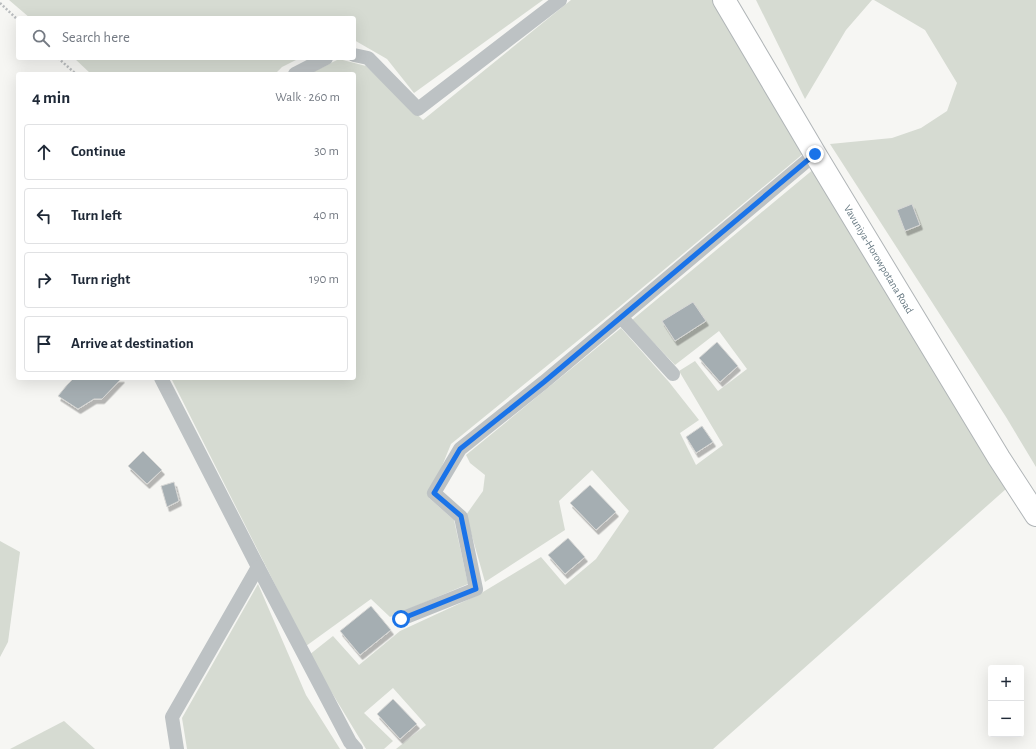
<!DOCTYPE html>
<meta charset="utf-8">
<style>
:root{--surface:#fff;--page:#f2f2f3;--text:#1f2937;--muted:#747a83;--line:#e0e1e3}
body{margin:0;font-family:"Alegreya Sans",sans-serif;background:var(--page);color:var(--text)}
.controls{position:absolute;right:12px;bottom:12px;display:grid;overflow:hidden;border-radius:4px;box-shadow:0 4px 16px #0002}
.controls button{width:36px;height:36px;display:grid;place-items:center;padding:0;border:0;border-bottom:1px solid var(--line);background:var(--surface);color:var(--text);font:20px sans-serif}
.stop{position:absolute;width:12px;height:12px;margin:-9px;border:3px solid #1a73e8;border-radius:50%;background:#fff}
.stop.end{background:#1a73e8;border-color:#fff;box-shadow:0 1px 4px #0008}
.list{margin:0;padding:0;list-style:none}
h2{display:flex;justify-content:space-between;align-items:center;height:52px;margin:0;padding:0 16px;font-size:17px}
h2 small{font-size:13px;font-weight:400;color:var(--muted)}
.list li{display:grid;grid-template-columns:26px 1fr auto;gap:12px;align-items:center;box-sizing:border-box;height:56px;margin:0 8px 8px;padding:0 8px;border:1px solid var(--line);border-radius:4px}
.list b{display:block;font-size:15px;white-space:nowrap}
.list em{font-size:13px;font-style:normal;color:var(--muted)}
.icon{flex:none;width:22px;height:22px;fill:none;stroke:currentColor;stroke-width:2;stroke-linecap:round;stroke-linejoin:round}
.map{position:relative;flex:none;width:1036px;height:749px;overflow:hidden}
.search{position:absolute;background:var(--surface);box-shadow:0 4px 16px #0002;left:16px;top:16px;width:340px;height:44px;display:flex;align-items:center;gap:10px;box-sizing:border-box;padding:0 14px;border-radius:4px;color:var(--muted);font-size:15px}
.panel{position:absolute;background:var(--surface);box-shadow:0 4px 16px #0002;left:16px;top:72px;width:340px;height:308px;border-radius:4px}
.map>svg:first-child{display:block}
.green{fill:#d6dbd2}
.building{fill:#a5aeb2;stroke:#d7d7d5;filter:url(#shadow)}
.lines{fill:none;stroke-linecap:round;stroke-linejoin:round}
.trunk-casing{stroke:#b0b5b7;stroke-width:24}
.path{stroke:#b9bcbe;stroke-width:2.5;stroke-dasharray:2 2;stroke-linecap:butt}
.minor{stroke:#bdc2c4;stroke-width:14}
.trunk{stroke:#fff;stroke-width:22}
.route{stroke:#1a73e8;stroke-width:5}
.labels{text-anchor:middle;stroke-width:4;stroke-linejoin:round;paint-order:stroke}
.street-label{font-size:11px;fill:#677982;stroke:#fff}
</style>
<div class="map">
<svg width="1036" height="749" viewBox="0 0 1036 749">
<defs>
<filter id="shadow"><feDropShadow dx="2.5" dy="4.5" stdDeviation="0" flood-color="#0004"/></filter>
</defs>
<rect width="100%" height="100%" fill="#f6f6f3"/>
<!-- green -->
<g class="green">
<path d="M9 0H543L414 93 387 59 354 40V18H30Z"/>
<path d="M571 0H714L804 153 618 308 451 444 429 498 454 520 468 584 390 617 371 599 306 646 171 378H354V181H355L354 179V74H309L339 59 366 66 423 120Z"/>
<path d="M756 0H872L846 30 805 99Z"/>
<path d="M874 0H1036V467L1006 417 830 144 892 138 921 128 947 111 957 83 925 30Z"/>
<path d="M74 58H300L282 67 275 74H91Z"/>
<path d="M815 168 1006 489 713 749H396L426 725 393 688 364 713 393 741 384 749H366L309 655 333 636 359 665 400 631 478 595 541 557 565 585 596 559 629 511 592 470 559 501 565 530 485 582 466 515 483 491 485 475 470 463 466 455 621 328 669 382 699 420 680 433 696 465 723 445 679 371 695 361 718 391 747 369 719 331 675 365 632 320Z"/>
<path d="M0 541 20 552 8 642 0 657Z"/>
<path d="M258 584 306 695 340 749H187L182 718Z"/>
<path d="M64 721 95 749H10Z"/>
</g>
<!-- building -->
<g class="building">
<path d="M912 204 920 225 905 231 897 210Z"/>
<path d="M693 302 706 321 675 341 662 321Z"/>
<path d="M717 342 738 366 720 382 699 358Z"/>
<path d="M74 378H122L102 399H94L78 409 58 396 67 385Z"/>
<path d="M702 426 713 442 696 453 686 437Z"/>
<path d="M143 451 162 470 147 484 128 466Z"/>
<path d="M174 482 179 501 167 507 161 486Z"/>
<path d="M590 485 616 512 596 530 570 503Z"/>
<path d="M568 538 585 557 565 574 548 555Z"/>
<path d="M371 606 391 630 360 655 340 631Z"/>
<path d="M393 699 417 724 400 739 377 714Z"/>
</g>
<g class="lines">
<defs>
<path id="trunk" d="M724 0 815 154 999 458 1036 515"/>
</defs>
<!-- trunk casing -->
<use href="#trunk" class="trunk-casing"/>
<!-- path -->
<g class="path">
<path d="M0 3 18 20"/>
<path d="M58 58 76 74"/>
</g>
<!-- minor -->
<g class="minor">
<path d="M354 55 368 58 418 109 560 0"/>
<path d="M295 74 326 58"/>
<path d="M621 317 673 374"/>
<path d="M161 378 258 567 350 742 356 749"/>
<path d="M401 619 476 589 461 517 434 493 460 449 544 382 815 154"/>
<path d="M177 749 172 717 258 567"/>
</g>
<!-- trunk -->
<use href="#trunk" class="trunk"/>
</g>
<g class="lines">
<!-- route -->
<path class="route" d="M401 619 476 589 461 516 434 493 460 449 544 382 815 154"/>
</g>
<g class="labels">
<!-- street labels -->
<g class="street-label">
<text transform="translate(879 259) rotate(59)" y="4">Vavuniya-Horowpotana Road</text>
</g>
</g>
</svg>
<div class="controls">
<button>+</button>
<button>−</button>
</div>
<div class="stop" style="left:401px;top:619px"></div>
<div class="stop end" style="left:815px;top:154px"></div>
<div class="search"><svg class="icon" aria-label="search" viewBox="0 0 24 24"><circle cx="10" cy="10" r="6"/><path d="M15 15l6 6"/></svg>Search here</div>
<section class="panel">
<h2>4 min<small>Walk · 260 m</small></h2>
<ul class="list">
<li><svg class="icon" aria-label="ahead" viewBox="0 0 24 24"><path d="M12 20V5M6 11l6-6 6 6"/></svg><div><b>Continue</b></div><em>30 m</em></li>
<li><svg class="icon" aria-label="left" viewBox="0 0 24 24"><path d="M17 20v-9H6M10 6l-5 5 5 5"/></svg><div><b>Turn left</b></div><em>40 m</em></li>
<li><svg class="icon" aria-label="right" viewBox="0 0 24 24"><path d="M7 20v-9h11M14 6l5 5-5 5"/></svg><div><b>Turn right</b></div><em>190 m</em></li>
<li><svg class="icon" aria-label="arrive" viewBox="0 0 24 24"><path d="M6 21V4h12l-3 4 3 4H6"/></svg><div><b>Arrive at destination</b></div></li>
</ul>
</section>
</div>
